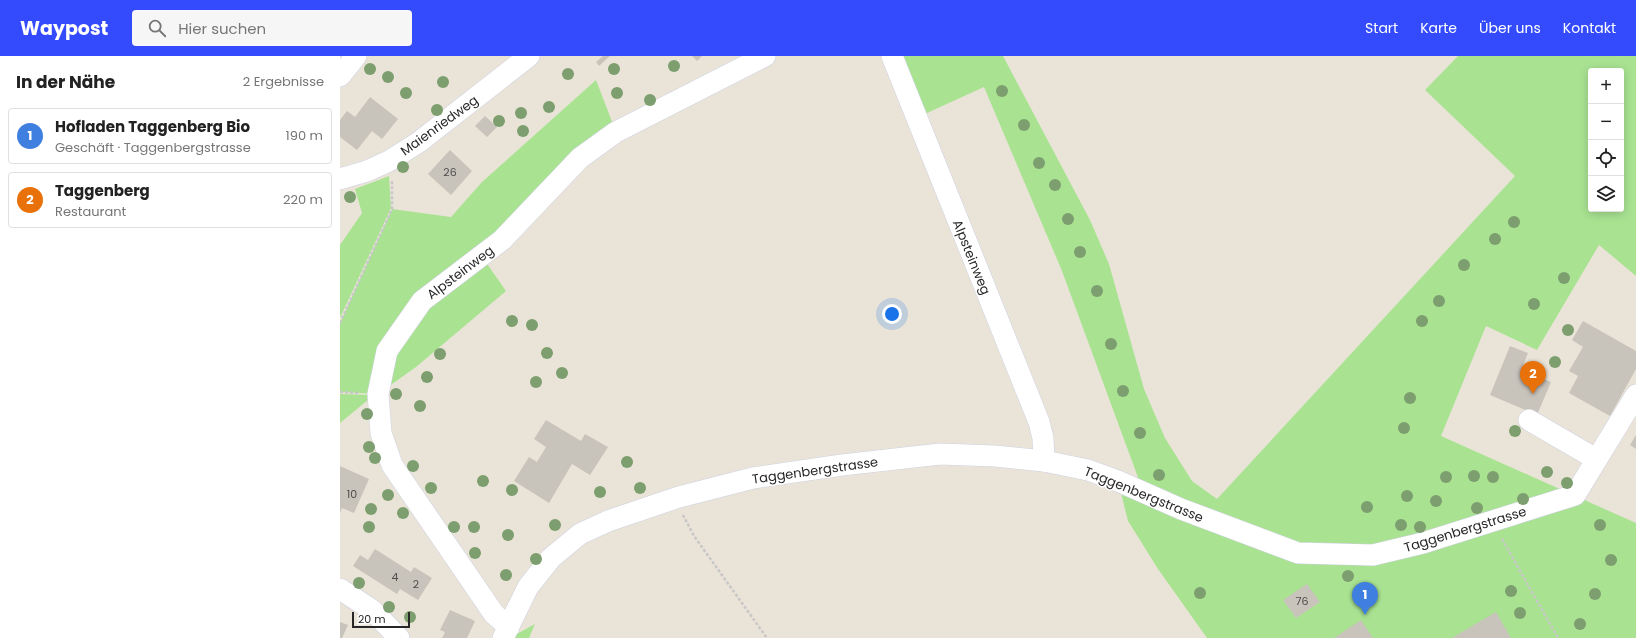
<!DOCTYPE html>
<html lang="de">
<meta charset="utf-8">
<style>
:root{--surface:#fff;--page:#f6f6f6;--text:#222;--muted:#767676;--line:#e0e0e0;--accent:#334bfd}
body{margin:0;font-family:Poppins,sans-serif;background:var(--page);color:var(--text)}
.controls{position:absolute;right:12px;top:12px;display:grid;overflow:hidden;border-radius:4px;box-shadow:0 2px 10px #0003}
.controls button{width:36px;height:36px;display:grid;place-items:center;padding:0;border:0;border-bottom:1px solid var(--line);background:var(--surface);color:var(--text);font:20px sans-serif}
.scale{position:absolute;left:12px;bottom:10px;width:58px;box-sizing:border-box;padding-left:4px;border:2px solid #272727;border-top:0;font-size:11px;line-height:14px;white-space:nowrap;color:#272727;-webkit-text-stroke:3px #fff;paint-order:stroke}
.you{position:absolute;left:552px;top:258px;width:14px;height:14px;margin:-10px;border:3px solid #fff;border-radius:50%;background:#1a73e8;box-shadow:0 0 0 6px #1a73e833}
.badge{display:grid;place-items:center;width:26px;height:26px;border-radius:50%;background:var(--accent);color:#fff;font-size:13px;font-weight:700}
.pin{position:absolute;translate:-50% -33px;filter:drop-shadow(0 1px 2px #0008)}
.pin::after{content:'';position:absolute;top:21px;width:14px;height:12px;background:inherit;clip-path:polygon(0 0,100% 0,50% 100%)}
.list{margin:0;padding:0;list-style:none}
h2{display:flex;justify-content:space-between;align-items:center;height:52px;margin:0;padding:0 16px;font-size:17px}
h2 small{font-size:13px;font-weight:400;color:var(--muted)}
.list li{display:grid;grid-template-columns:26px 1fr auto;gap:12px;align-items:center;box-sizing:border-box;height:56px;margin:0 8px 8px;padding:0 8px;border:1px solid var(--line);border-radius:4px}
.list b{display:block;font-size:15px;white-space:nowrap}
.list p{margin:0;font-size:13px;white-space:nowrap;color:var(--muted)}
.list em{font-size:13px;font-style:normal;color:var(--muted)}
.icon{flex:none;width:22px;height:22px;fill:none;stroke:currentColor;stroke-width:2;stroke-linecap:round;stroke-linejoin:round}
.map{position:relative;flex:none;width:1296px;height:582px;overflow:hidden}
header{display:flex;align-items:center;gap:24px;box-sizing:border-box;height:56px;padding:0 20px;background:var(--accent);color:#fff}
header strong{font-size:19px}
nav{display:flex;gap:22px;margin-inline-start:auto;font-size:14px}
.search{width:280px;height:36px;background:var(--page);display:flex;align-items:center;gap:10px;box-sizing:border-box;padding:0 14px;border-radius:4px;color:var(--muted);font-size:15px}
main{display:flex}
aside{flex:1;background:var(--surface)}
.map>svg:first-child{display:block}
.green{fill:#a9e392;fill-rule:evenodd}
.building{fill:#c8c3bb}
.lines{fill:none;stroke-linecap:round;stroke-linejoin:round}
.minor-casing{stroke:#cdd0e1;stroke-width:22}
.path{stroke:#c7c7c7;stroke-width:2.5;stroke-dasharray:3 2;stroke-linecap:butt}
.minor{stroke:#fff;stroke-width:21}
.tree{fill:#7d9e6e}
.labels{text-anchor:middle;stroke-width:3;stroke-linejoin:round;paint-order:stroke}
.number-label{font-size:11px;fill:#4f4e4c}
.street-label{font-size:13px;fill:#272727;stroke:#fff}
</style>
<header>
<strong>Waypost</strong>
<div class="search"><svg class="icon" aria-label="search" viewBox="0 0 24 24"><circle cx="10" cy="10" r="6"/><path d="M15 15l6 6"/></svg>Hier suchen</div>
<nav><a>Start</a><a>Karte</a><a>Über uns</a><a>Kontakt</a></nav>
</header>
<main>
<aside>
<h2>In der Nähe<small>2 Ergebnisse</small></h2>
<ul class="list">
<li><span class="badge" style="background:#3f7fe0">1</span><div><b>Hofladen Taggenberg Bio</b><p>Geschäft · Taggenbergstrasse</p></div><em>190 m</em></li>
<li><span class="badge" style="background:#e8710a">2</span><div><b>Taggenberg</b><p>Restaurant</p></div><em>220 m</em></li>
</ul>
</aside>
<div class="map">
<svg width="1296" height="582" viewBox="0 0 1296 582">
<rect width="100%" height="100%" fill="#eae4d8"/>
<!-- green -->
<g class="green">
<path d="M552 0H663L750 164 769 208 804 333 825 382 852 425 877 443 1175 120 1085 34 1118 0H1296V220L1259 189 1197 294 1146 270 1101 380 1296 467V582H867L818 513 788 465 778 425 803 435 722 215 644 31 576 62ZM1251 15H1281V153H1251Z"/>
<path d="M256 24 276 76 143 202 166 235 76 311 38 338 0 336V267L52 153 111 161 142 126Z"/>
<path d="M49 120 51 152 0 262V189L22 157 15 133Z"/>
<path d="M0 338 34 339 0 367Z"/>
<path d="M195 568 189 582H173V580Z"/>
</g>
<!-- building -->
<g class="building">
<path d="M263 0H270L259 10 256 6Z"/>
<path d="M352 0H362L357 5Z"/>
<path d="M30 41 58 63 42 83 32 75 17 94 0 81V64L7 55 15 61Z"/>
<path d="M145 60 157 71 147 81 135 70Z"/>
<path d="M110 94 132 115 111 139 88 118Z"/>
<path d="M1243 265 1296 295V313L1270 360 1229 337 1238 320 1229 315 1243 291 1232 284Z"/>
<path d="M1170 290 1188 297 1181 314 1211 326 1197 359 1150 339Z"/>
<path d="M206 364 241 385 245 378 268 391 250 419 232 408 209 447 174 425 189 401 197 406 206 391 194 383Z"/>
<path d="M1296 379V393L1290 389Z"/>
<path d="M0 410 29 423 14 457 2 452 0 457Z"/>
<path d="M35 493 71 516 74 511 92 522 78 544 60 533 57 538 13 510 20 499 28 504Z"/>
<path d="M967 528 980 546 956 562 943 544Z"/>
<path d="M110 554 135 565 127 582H102L105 576 100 574Z"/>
<path d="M1156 556 1171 582H1112Z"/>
<path d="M1021 564 1033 582H994Z"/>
<path d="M0 566 8 569 2 582H0Z"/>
</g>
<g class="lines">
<defs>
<g id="minor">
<path d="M552 0 699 366 703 382 704 405"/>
<path d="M0 20 16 0"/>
<path d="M0 123 27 115 49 105 79 86 189 0"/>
<path d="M1189 364 1256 403"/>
<path d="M0 533 32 554 59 582"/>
<path d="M169 571 154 558 52 409 41 377 38 338 47 295 82 245 162 184 240 102 276 76 425 0"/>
<path d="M163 582 188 531 211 502 240 478 268 465 339 441 413 422 502 409 600 398 655 400 704 405 748 414 778 425 841 453 958 497 1033 499 1083 487 1235 439 1296 339"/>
</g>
</defs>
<!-- minor casing -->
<use href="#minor" class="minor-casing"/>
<!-- path -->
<g class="path">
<path d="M0 267 52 153V125"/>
<path d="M0 336 19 337"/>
<path d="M343 459 354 480 427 582"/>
<path d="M1162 483 1218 582"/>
</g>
<!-- minor -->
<use href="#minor" class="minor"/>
</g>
<!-- trees -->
<g class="tree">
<circle cx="334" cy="10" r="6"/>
<circle cx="30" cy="13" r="6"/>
<circle cx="274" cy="13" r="6"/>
<circle cx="228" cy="18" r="6"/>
<circle cx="48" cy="21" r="6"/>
<circle cx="103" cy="26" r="6"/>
<circle cx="662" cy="35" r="6"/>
<circle cx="66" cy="37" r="6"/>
<circle cx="277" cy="37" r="6"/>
<circle cx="310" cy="44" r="6"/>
<circle cx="209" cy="51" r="6"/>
<circle cx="97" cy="54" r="6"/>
<circle cx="181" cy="57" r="6"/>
<circle cx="159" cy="65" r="6"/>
<circle cx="684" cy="69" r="6"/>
<circle cx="183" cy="75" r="6"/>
<circle cx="699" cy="107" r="6"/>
<circle cx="63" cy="111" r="6"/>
<circle cx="715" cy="129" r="6"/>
<circle cx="10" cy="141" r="6"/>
<circle cx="728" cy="163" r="6"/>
<circle cx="1174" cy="166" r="6"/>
<circle cx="1155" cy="183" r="6"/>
<circle cx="740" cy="196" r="6"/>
<circle cx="1124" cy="209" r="6"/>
<circle cx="1224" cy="222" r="6"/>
<circle cx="757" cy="235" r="6"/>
<circle cx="1099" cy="245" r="6"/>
<circle cx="1194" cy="248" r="6"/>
<circle cx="172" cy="265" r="6"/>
<circle cx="1082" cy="265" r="6"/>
<circle cx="192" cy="269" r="6"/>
<circle cx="1228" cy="274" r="6"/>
<circle cx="771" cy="288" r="6"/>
<circle cx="207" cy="297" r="6"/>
<circle cx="100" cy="298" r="6"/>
<circle cx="1215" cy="306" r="6"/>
<circle cx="222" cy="317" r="6"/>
<circle cx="87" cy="321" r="6"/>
<circle cx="196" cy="326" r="6"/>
<circle cx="783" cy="335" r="6"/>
<circle cx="56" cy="338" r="6"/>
<circle cx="1070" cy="342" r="6"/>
<circle cx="80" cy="350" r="6"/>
<circle cx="27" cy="358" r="6"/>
<circle cx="1064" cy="372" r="6"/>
<circle cx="1175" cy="375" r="6"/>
<circle cx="800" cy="377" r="6"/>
<circle cx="29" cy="391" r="6"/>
<circle cx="35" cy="402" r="6"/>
<circle cx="287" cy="406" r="6"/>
<circle cx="73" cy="410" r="6"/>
<circle cx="1207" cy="416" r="6"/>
<circle cx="819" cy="419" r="6"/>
<circle cx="1134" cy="420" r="6"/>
<circle cx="1106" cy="421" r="6"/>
<circle cx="1153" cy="421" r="6"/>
<circle cx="143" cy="425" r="6"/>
<circle cx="1227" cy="427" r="6"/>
<circle cx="91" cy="432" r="6"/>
<circle cx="300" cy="432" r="6"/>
<circle cx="172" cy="434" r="6"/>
<circle cx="260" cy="436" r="6"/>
<circle cx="48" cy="439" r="6"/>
<circle cx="1067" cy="440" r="6"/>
<circle cx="1183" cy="443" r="6"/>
<circle cx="1096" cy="445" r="6"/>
<circle cx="1027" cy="451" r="6"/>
<circle cx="1137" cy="452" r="6"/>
<circle cx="31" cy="453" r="6"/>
<circle cx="63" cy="457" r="6"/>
<circle cx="215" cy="469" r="6"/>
<circle cx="1061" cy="469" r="6"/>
<circle cx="1260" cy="469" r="6"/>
<circle cx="29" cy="471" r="6"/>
<circle cx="114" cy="471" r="6"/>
<circle cx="134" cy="471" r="6"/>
<circle cx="1080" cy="471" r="6"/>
<circle cx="168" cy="479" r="6"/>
<circle cx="135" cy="497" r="6"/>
<circle cx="196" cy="503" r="6"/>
<circle cx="1271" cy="504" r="6"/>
<circle cx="166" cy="519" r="6"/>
<circle cx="1008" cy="520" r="6"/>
<circle cx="19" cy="527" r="6"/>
<circle cx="1171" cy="535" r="6"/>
<circle cx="860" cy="537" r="6"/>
<circle cx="1255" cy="538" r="6"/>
<circle cx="49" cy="551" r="6"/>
<circle cx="1180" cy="557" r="6"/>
<circle cx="70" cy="561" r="6"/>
<circle cx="1240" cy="568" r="6"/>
</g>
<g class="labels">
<!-- number labels -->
<g class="number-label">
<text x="110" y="120">26</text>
<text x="12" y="442">10</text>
<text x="55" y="525">4</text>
<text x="76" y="532">2</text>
<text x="962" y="549">76</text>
</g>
<!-- street labels -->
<g class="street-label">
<text transform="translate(99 69) rotate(-36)" y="5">Maienriedweg</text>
<text transform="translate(632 201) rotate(68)" y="5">Alpsteinweg</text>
<text transform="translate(120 216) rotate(-37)" y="5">Alpsteinweg</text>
<text transform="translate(475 414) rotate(-8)" y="5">Taggenbergstrasse</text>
<text transform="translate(804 438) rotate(22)" y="5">Taggenbergstrasse</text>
<text transform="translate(1125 473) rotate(-17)" y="5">Taggenbergstrasse</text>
</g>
</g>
</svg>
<div class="controls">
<button>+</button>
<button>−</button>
<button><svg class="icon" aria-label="locate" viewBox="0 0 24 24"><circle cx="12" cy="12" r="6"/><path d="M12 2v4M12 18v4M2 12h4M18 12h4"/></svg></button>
<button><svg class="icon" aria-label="layers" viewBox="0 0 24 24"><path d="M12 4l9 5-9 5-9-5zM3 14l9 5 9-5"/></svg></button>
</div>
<div class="scale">20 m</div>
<div class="you"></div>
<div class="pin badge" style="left:1025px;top:559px;background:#3f7fe0">1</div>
<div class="pin badge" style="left:1193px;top:338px;background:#e8710a">2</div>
</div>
</main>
